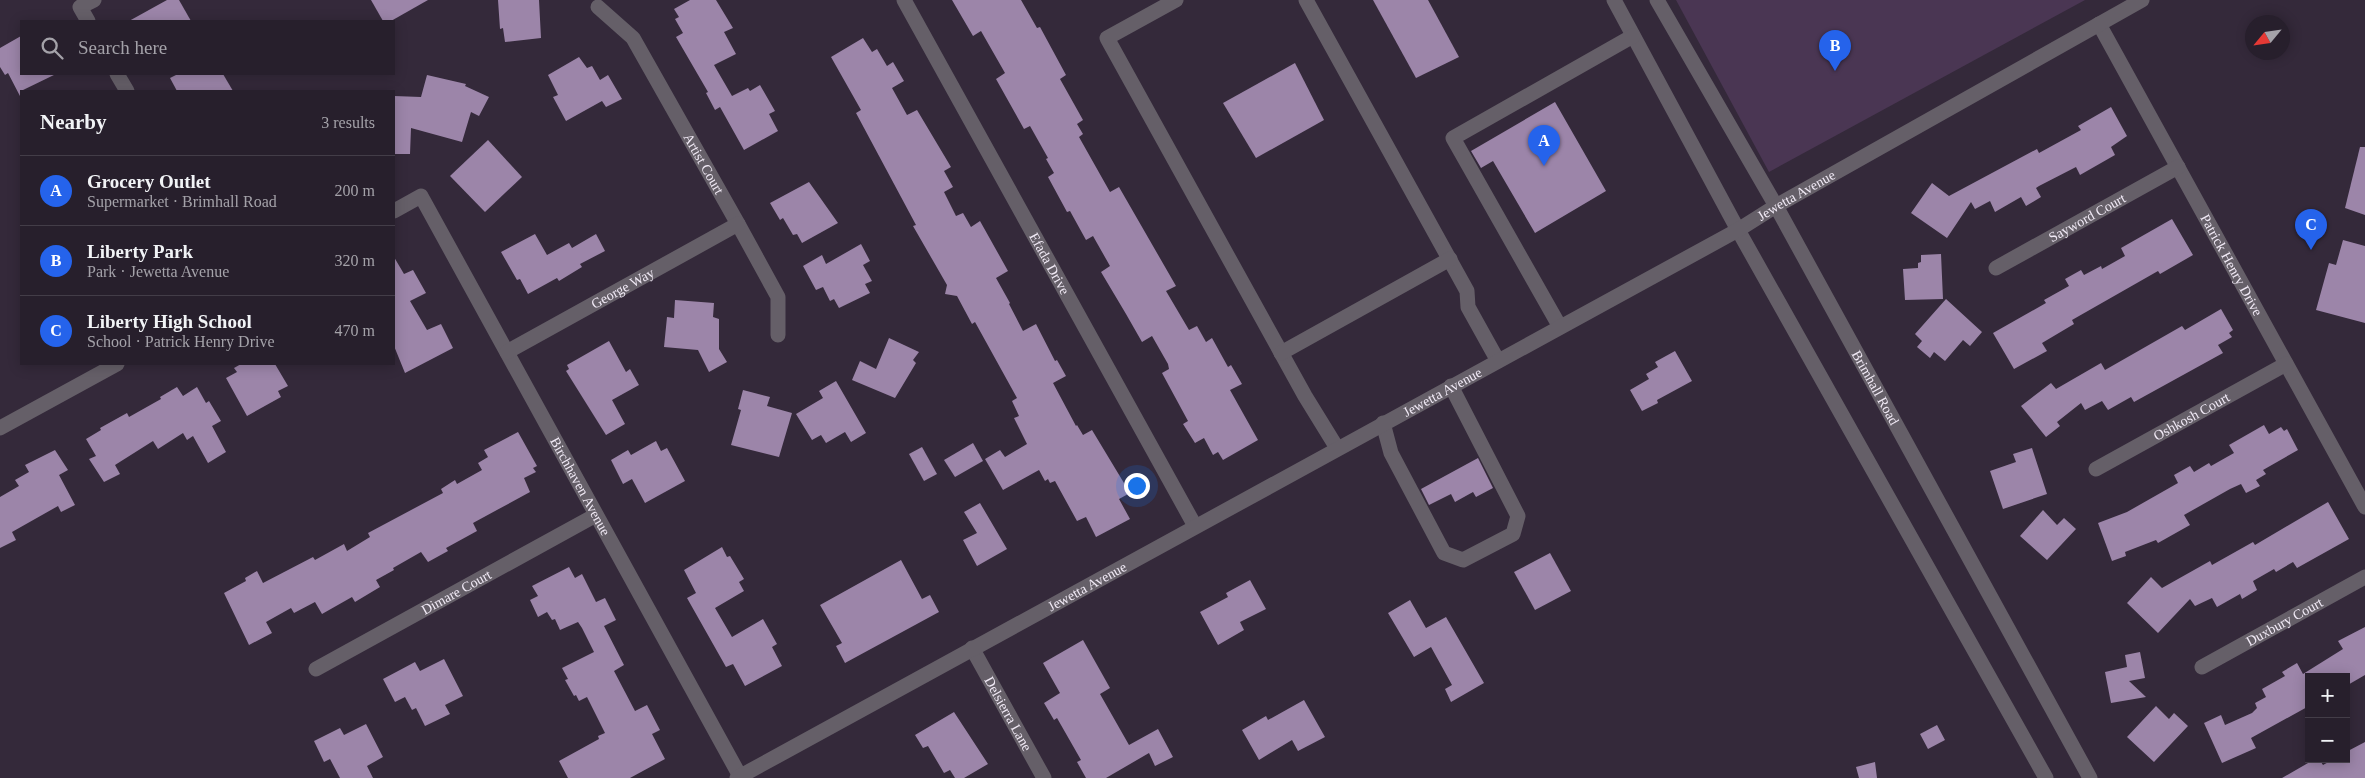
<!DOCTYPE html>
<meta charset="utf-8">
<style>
:root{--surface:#271f2c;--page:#332c38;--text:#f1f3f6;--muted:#a4a2a9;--line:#433d48;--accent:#2563eb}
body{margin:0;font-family:Georgia,serif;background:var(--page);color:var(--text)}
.controls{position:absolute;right:15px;bottom:15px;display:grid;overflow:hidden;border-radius:0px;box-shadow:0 2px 12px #0003}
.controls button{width:45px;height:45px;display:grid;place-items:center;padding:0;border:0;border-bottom:1px solid var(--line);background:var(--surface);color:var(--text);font:25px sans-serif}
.compass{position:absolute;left:2245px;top:15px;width:45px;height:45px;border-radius:50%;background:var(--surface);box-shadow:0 2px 12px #0003;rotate:241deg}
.you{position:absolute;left:1136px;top:485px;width:18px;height:18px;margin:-12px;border:4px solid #fff;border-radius:50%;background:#1a73e8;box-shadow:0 0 0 8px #1a73e833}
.badge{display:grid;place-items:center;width:32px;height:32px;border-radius:50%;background:var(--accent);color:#fff;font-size:16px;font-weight:700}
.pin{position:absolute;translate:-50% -41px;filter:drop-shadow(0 1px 2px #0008)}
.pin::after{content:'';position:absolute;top:26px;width:18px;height:15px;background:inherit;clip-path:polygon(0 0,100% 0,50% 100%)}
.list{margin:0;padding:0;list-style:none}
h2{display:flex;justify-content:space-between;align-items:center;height:65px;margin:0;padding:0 20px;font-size:21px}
h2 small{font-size:16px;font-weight:400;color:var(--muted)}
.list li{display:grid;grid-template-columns:32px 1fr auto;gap:15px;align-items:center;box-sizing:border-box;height:70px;padding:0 20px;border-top:1px solid var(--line)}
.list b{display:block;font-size:19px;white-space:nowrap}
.list p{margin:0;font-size:16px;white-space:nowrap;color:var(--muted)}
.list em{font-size:16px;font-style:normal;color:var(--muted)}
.icon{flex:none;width:28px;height:28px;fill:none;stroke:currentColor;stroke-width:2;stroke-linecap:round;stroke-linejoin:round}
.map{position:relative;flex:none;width:2365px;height:778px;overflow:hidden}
.search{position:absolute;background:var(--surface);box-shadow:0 2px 12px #0003;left:20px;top:20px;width:375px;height:55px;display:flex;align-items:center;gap:12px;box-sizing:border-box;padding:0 18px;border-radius:0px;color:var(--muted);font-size:19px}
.panel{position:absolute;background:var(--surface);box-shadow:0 2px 12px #0003;left:20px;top:90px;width:375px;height:275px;border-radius:0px}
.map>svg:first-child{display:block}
.green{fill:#4a3653}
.building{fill:#9c85a9}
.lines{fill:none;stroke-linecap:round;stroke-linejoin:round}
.minor{stroke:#655f68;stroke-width:15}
.labels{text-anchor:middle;stroke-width:5;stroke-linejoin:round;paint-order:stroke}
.street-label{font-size:14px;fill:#f1eaf6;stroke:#34293a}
</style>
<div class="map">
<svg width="2365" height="778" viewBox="0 0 2365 778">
<rect width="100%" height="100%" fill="#34293a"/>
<!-- green -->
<path class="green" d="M1676 0H2085L1769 172Z"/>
<!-- building -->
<g class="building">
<path d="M167 0H179L191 21H129Z"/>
<path d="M371 0H428L391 21H383Z"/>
<path d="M498 0H539L541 38 505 42 503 28 500 29Z"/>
<path d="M690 0H716L733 28 724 32 736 54 714 65 732 96 748 88 750 91 760 85 775 111 769 114 778 131 744 150 720 107 715 110 706 93 708 92 676 37 683 33 675 19 679 17 674 9Z"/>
<path d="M952 0H1021L1037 28 1040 27 1066 75 1060 79 1083 120 1077 124 1083 134 1079 137 1110 192 1119 187 1176 286 1166 291 1189 330 1197 326 1206 342 1212 338 1228 367 1231 365 1242 384 1230 390 1258 440 1223 460 1218 452 1213 455 1204 438 1195 443 1183 424 1188 421 1162 373 1169 369 1168 364 1152 336 1142 342 1126 314 1101 272 1110 266 1093 236 1086 240 1070 211 1067 212 1048 177 1054 173 1046 159 1048 158 1030 126 1024 129 996 79 1005 73 981 31 973 36Z"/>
<path d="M1373 0H1428L1459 57 1416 78Z"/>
<path d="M21 36V74H56L21 91V98L8 73 5 75 0 67V48Z"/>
<path d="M863 38 872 52 877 49 887 66 893 62 904 81 892 88 907 115 917 110 951 167 944 171 953 187 944 192 956 216 963 213 971 227 980 221 1008 271 996 278 1010 303 1009 304 1023 331 1036 324 1055 361 1057 360 1066 376 1053 383 1076 426 1077 425 1083 435 1092 430 1130 493 1119 499 1130 519 1096 537 1086 517 1077 521 1055 481 1050 483 1048 479 1045 481 1039 470 1003 490 985 459 1000 450 1005 457 1027 444 1014 418 1019 416 1012 401 1017 398 975 322 972 324 957 296 945 294 947 285 913 226 916 225 856 113 861 110 831 57Z"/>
<path d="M579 57 587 68 592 66 600 80 608 75 622 99 606 107 602 101 566 121 553 97 558 95 548 75Z"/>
<path d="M1295 63 1324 120 1256 158 1223 103Z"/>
<path d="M178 74H223L233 91H177L170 78Z"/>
<path d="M427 75 466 84 465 86 489 97 479 116 471 112 462 142 411 128 410 154H394V96L421 97Z"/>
<path d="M1555 102 1606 191 1535 233 1493 161 1481 168 1471 151Z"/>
<path d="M2111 107 2127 136 2111 147 2115 155 2080 175 2076 167 2039 186 2036 188 2041 197 2026 206 2021 197 1995 212 1990 201 1975 209 1971 202 1947 238 1911 213 1932 183 1949 196 2037 149 2039 153 2081 130 2078 126Z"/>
<path d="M488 140 522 177 485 212 450 176Z"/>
<path d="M2360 147H2365V215L2345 208Z"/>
<path d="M809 182 838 223 802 243 797 234 793 235 783 218 780 220 770 203Z"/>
<path d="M2172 219 2193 255 2160 274 2158 271 2072 320 2074 324 2042 343 2047 351 2014 369 1993 333 2046 303 2044 300 2069 286 2065 279 2081 270 2084 275 2101 266 2102 269 2125 256 2121 248Z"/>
<path d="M535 234 547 255 569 243 572 248 596 234 605 251 580 264 582 267 559 281 557 278 528 294 520 279 517 280 501 252Z"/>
<path d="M2343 240 2365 246V323L2316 310 2329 263 2336 265Z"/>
<path d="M861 244 870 261 863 265 872 281 865 284 870 293 839 308 834 299 830 301 823 287 816 290 803 266 822 255 826 264Z"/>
<path d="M1941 254 1943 299 1905 300 1903 269 1918 268V263L1921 262V255Z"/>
<path d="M394 257 404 274 413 270 426 293 410 301 427 330 441 324 453 348 405 373 394 346Z"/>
<path d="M1946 299 1982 332 1970 346 1963 340 1945 361 1934 352 1930 358 1917 347 1922 341 1915 334Z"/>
<path d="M675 300 714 303 713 317 719 319V349L727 362 709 372 698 350 664 347 667 317 674 318Z"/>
<path d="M2221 309 2233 330 2229 333 2232 337 2218 345 2223 353 2134 402 2131 397 2108 410 2102 401 2085 410 2081 403 2057 422 2060 426 2046 437 2021 406 2051 383 2056 389 2101 363 2105 370 2182 326 2185 330Z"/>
<path d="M889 338 919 352 913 360 916 363 895 398 852 380 860 361 876 369Z"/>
<path d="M609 341 626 372 630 369 639 385 612 400 625 424 606 435 566 371 569 369 567 365Z"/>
<path d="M1675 351 1692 381 1657 400 1658 403 1642 411 1630 390 1649 379 1646 374 1658 367 1655 362Z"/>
<path d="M241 364H275L288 386 278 391 281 397 247 416 226 378 237 372 234 368Z"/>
<path d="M836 381 866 433 851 442 845 432 826 443 821 435 812 440 796 414 823 398 819 391Z"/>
<path d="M177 387 183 396 197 387 206 403 209 401 221 421 212 426 226 452 208 463 193 436 187 440 183 433 158 449 153 441 115 465 120 474 104 482 89 459 96 456 86 439 101 430 100 428 127 413 129 417 161 399 160 397Z"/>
<path d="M743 390 770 397 767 406 792 413 779 457 731 445 741 410 738 409Z"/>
<path d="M2264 425 2269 434 2281 427 2284 431 2287 429 2298 450 2263 470 2266 474 2256 480 2260 486 2246 493 2241 484 2230 489 2184 515 2190 525 2158 543 2156 540 2125 552 2126 556 2112 561 2098 523 2127 512 2178 483 2174 475 2190 466 2194 472 2209 463 2211 466 2234 453 2229 445Z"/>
<path d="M518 432 537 466 533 468 536 472 524 478 530 492 473 523 477 531 446 548 448 551 428 562 421 552 393 568 394 570 376 580 380 587 355 602 352 597 322 614 315 602 294 613 291 608 266 622 272 633 249 645 224 593 246 581 245 578 257 571 263 583 313 557 315 560 344 544 347 551 370 537 368 533 443 493 441 489 455 480 457 484 482 470 478 463 488 457 484 450Z"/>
<path d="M656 441 661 451 667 448 685 481 645 503 632 479 623 484 611 460 628 450 631 455Z"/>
<path d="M973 443 983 461 955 477 944 460Z"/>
<path d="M922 447 937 474 924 481 909 454Z"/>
<path d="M2032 448 2047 494 2003 509 1990 471 2016 462 2013 454Z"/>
<path d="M55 450 68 470 59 475 75 505 61 512 58 506 12 532 16 540 0 548V497L19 486 15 480 29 472 25 465Z"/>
<path d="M1478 458 1493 488 1476 497 1473 492 1455 502 1451 494 1429 505 1421 489Z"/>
<path d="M2328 502 2349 539 2297 568 2293 562 2276 572 2274 569 2253 581 2257 590 2242 599 2240 594 2217 607 2212 598 2195 606 2190 599 2158 633 2127 603 2151 577 2162 588 2210 561 2212 565 2253 542 2255 545Z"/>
<path d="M980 503 1007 549 977 566 963 540 977 533 964 512Z"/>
<path d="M2043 510 2057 525 2064 518 2076 529 2047 560 2020 536Z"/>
<path d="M722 547 727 557 730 556 744 579 739 582 744 591 715 608 732 637 763 619 777 644 772 647 782 666 745 686 733 664 726 667 687 598 696 593 684 570Z"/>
<path d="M1550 553 1571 591 1535 610 1514 572Z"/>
<path d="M901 560 922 599 930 595 939 612 845 663 836 646 842 643 820 605Z"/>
<path d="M569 567 575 578 582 574 596 602 605 598 616 620 604 626 624 665 614 671 635 711 647 705 660 730 652 734 665 759 630 778H568L559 761 599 739 598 736 605 733 587 697 579 701 576 695 574 696 565 680 568 679 562 668 594 652 582 628 578 622 560 630 555 619 552 620 547 612 538 617 530 600 538 596 532 586Z"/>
<path d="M1250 580 1266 609 1240 622 1244 630 1218 645 1200 612 1228 597 1226 593Z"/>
<path d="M1410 600 1426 628 1446 617 1484 683 1451 702 1445 689 1452 685 1431 647 1414 657 1388 613Z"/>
<path d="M2365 627V675L2346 686V677H2309V706L2251 738 2256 748 2222 763 2204 723 2221 715 2225 725 2252 713 2257 708 2255 703 2266 697 2262 689 2285 676 2282 672 2297 663 2303 674 2343 649 2338 641Z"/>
<path d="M1083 640 1110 688 1100 694 1129 745 1158 729 1173 757 1155 766 1149 753 1106 778H1086L1077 762 1081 760 1057 718 1054 720 1044 703 1060 693 1043 663Z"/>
<path d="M2140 652 2145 678 2129 681 2146 697 2111 703 2105 672 2127 667 2125 655Z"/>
<path d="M444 659 463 696 445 705 450 714 425 726 416 708 412 710 405 697 395 702 383 679 415 662 420 671Z"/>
<path d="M1304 700 1325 737 1298 751 1292 740 1259 760 1242 730 1266 716 1268 720Z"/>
<path d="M2156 706 2169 719 2174 713 2188 726 2154 762 2127 737Z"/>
<path d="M954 712 988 764 964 778H955L950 770 944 773 928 746 923 748 915 735Z"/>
<path d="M366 724 383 757 367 766 373 778H340L330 759 324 762 314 741 340 728 344 735Z"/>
<path d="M1937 725 1945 740 1928 749 1920 734Z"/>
<path d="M2365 742V778H2282L2315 759H2319L2323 765 2334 759H2346V752Z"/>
<path d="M1875 762 1877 778H1859L1856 767Z"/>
</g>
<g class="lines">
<!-- minor -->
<g class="minor">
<path id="s1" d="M904 0 1195 526"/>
<path d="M1176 0 1107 38 1305 396 1337 448"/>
<path d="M1306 0 1467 291 1468 307 1498 361"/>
<path d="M1614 0 1738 230 2046 778"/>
<path id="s2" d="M1657 0 1776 206 2090 778"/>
<path id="s3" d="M598 7 633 38 738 224 778 297V335"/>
<path d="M88 21 80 7 94 0"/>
<path id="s4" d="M2099 24 2365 507"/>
<path d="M117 74 127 91"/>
<path id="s5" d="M394 211 421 196 741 778"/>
<path id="s6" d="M1996 268 2178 167"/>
<path d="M1560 327 1453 138 1633 36"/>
<path id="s7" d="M507 352 738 224"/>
<path d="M1281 353 1450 259"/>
<path d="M1383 423 1391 453 1444 553 1463 560 1513 534 1518 516 1451 386"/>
<path d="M0 428 117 364"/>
<path id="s8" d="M2096 469 2286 364"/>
<path id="s9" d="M972 648 1044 778"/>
<path id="s10" d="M2202 667 2365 577"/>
<path id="s11" d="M316 669 596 515"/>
<path id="s12" d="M737 778 1738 230 1776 206 2142 0"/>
</g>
</g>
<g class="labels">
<!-- street labels -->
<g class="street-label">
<text dy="5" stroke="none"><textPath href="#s3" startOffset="191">Artist Court</textPath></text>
<text dy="5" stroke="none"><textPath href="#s12" startOffset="1209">Jewetta Avenue</textPath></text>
<text dy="5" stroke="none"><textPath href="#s6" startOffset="104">Sayword Court</textPath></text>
<text dy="5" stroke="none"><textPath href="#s1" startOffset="301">Efada Drive</textPath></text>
<text dy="5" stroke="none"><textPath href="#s4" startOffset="275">Patrick Henry Drive</textPath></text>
<text dy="5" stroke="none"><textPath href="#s7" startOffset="132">George Way</textPath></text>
<text dy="5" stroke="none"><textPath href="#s2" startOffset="445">Brimhall Road</textPath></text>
<text dy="5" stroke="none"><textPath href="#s12" startOffset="804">Jewetta Avenue</textPath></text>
<text dy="5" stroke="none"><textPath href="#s8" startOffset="109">Oshkosh Court</textPath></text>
<text dy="5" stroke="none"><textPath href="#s5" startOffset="362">Birchhaven Avenue</textPath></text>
<text dy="5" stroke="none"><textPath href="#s12" startOffset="399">Jewetta Avenue</textPath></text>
<text dy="5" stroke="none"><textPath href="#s11" startOffset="160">Dimare Court</textPath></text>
<text dy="5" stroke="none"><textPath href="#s10" startOffset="94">Duxbury Court</textPath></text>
<text dy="5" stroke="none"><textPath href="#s9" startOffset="75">Delsierra Lane</textPath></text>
</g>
</g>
</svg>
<div class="controls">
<button>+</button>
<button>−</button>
</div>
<svg class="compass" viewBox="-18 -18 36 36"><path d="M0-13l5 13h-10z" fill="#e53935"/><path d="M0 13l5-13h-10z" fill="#a4a2a9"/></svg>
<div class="you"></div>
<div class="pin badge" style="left:1544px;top:166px">A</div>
<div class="pin badge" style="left:1835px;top:71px">B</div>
<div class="pin badge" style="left:2311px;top:250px">C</div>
<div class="search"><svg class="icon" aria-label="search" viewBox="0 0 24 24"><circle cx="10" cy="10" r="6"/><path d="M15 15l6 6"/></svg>Search here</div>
<section class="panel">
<h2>Nearby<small>3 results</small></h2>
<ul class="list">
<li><span class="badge">A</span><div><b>Grocery Outlet</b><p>Supermarket · Brimhall Road</p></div><em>200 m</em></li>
<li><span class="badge">B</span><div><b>Liberty Park</b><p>Park · Jewetta Avenue</p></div><em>320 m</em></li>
<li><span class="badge">C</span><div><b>Liberty High School</b><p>School · Patrick Henry Drive</p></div><em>470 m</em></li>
</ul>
</section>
</div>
